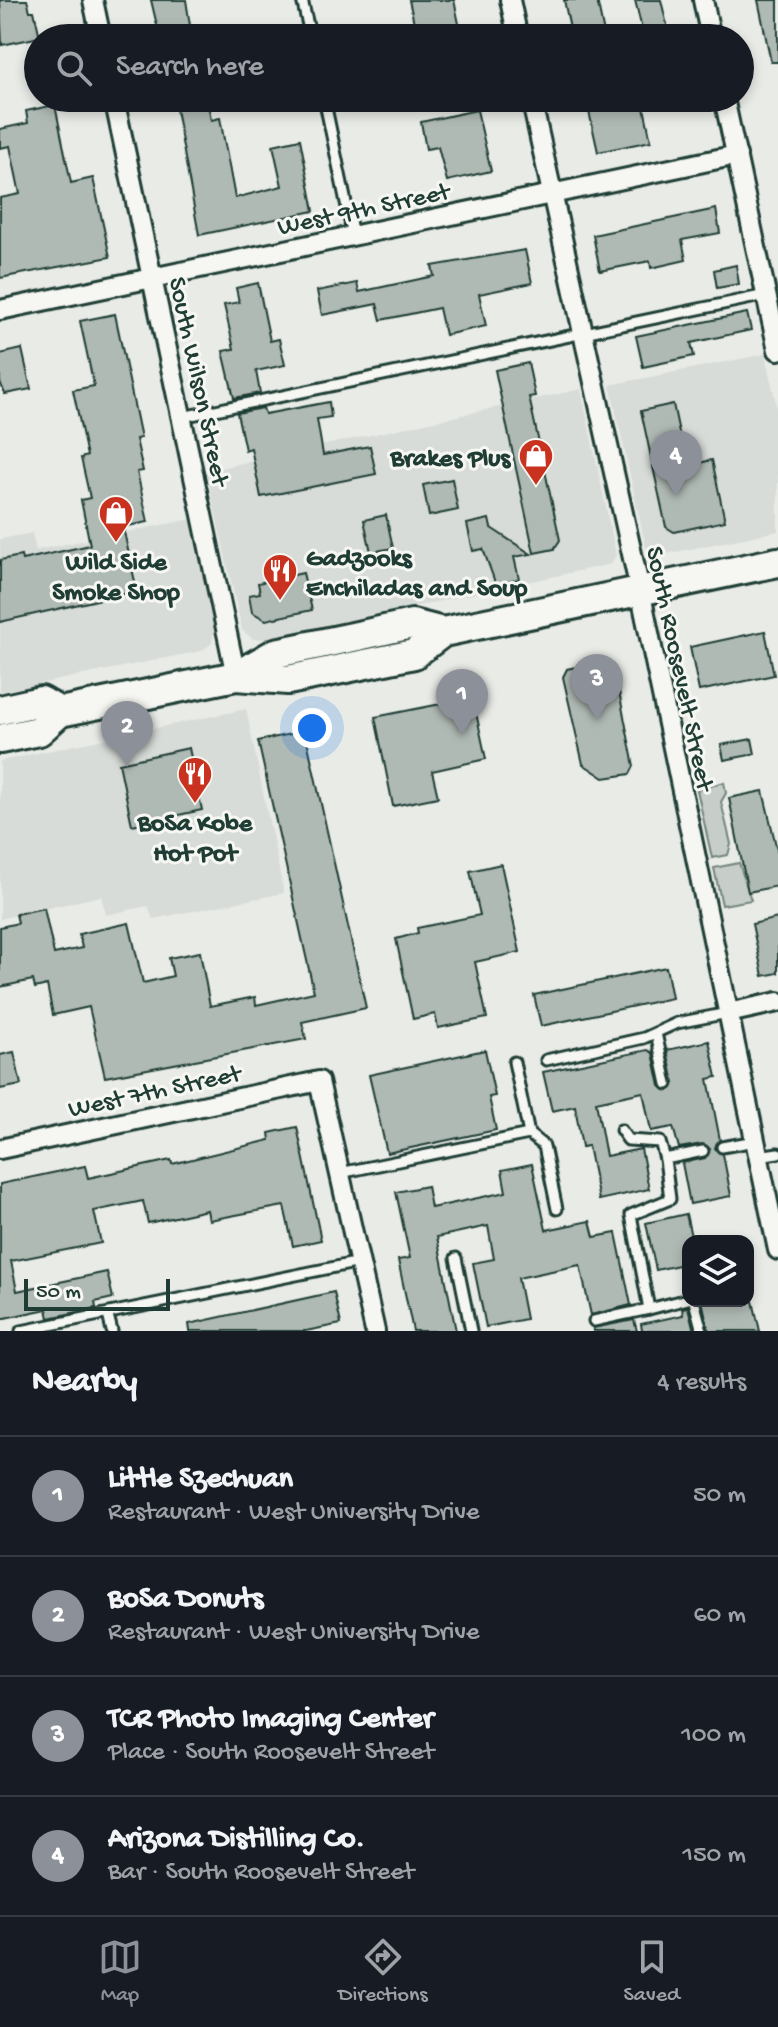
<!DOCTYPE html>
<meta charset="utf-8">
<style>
:root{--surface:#171b24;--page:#20242c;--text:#f1f3f6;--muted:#9ea1a6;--line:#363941;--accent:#8c9099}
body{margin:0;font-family:"Gochi Hand",sans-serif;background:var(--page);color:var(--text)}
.controls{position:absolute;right:24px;bottom:24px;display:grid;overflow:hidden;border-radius:16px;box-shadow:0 4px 12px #0003}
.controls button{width:72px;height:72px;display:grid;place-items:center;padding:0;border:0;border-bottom:2px solid var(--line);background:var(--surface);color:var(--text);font:40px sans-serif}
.scale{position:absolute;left:24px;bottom:20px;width:146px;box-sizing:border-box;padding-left:8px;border:4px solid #1f3d34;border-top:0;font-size:22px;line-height:28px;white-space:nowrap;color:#1f3d34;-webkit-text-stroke:6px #f6f6f2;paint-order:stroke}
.you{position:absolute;left:312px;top:728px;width:28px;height:28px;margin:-20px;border:6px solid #fff;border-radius:50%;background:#1a73e8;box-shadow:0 0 0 12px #1a73e833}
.badge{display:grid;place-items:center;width:52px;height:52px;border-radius:50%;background:var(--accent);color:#fff;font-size:26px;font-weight:700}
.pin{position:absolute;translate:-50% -66px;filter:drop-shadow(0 2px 4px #0008)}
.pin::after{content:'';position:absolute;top:42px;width:28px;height:24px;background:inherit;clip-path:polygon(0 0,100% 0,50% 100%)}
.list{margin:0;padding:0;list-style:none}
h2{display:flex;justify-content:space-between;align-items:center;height:104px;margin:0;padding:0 32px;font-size:34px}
h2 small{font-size:26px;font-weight:400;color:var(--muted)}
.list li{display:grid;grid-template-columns:52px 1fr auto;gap:24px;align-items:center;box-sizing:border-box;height:120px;padding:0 32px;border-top:2px solid var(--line)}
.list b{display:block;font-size:30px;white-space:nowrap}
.list p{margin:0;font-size:26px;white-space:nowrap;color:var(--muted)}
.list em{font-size:26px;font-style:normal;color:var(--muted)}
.icon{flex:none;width:44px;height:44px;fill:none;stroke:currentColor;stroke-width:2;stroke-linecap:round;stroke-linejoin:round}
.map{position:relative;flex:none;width:778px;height:1331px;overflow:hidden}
.search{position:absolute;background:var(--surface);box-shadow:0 4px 12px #0003;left:24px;right:24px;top:24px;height:88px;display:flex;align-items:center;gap:20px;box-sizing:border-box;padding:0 28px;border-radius:44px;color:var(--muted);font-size:30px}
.sheet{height:584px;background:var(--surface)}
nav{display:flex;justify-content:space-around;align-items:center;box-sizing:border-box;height:112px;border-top:2px solid var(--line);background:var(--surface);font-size:22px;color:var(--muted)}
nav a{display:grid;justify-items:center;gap:4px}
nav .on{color:var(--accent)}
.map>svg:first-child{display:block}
.built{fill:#d8dcd8}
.green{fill:#c7cec9;stroke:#73867e;stroke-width:2}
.building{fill:#b0bab5;stroke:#1f3d34;stroke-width:2}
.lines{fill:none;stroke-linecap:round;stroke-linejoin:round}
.service-casing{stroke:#1f3d34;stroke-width:15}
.minor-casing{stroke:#1f3d34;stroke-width:24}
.primary-casing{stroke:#1f3d34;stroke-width:34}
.service{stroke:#f6f6f2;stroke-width:9}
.minor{stroke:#f6f6f2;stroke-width:18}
.primary{stroke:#f6f6f2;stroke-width:28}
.labels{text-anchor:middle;stroke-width:6;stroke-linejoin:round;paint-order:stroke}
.street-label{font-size:26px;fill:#1f3d34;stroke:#f6f6f2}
.poi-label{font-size:26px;font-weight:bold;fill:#1f3d34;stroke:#f6f6f2}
</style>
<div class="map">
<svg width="778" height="1331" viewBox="0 0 778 1331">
<rect width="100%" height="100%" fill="#e9ebe7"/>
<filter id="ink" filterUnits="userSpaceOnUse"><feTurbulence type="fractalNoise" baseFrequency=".0125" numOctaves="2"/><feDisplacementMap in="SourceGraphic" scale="16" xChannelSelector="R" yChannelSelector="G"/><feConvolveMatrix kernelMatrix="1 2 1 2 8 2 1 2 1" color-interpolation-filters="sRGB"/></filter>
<g filter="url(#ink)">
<!-- built -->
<g class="built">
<path d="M765 354 778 412V531L661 555 646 548 610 385Z"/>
<path d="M581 389 616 555 611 564 265 639H253L242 630 206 471Z"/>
<path d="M192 519 214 629 212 643 201 651 0 692V539L32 533 36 550Z"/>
<path d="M246 709 284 893 153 919 148 906 106 915 101 896 0 919V761Z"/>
</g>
<!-- green -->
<g class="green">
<path d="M724 782 726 793 721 802 731 844 728 855 712 858 697 790Z"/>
<path d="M739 863 751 900 722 905 714 868Z"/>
</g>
<!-- building -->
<g class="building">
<path d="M0 0H27L30 11H34L40 37 2 45Z"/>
<path d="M151 0H186L192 38H160Z"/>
<path d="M409 0H454L462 38H377L376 31 414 23Z"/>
<path d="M564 0H597L605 38H572Z"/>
<path d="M635 0H661L670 38H644Z"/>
<path d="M758 0H778V62H771Z"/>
<path d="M174 98H207L211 120 220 118 235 198 282 186 273 145 300 139 314 211 199 235Z"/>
<path d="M586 98H642L651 141 598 152Z"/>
<path d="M55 105 71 183 93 178 110 257 0 278V198L20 194 10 146 0 148V129L28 123 26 111Z"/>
<path d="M477 110 491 171 447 181 438 147 426 149 421 122Z"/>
<path d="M716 209 720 233 682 240 686 260 651 268 650 261 600 271 593 235Z"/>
<path d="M525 250 532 283 479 294 486 326 445 335 439 308 381 320 377 304 322 315 317 291 357 283 359 292 434 276 432 266Z"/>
<path d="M736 265 739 284 717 288 714 270Z"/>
<path d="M258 283 270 341 279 339 285 365 256 371 260 393 234 398 223 351 234 349 224 305 239 302 236 288Z"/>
<path d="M747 313 751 330 691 343 694 356 643 367 636 336Z"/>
<path d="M115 314 141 438 136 439 143 471 137 472 148 522 123 527 137 591 0 622V560L21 556 22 560 90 545 81 500 90 498 81 458 87 456 73 390 94 386 80 321Z"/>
<path d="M22 349 31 389 5 394 0 382V354Z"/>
<path d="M528 363 535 396 529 397 560 540 554 549 534 553 495 370Z"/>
<path d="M329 402 331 417 317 419 323 455 370 446 376 474 261 497 251 448 245 450 237 413 263 408 265 414Z"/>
<path d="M673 404 686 466 712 460 725 521 674 532 666 527 641 411Z"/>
<path d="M452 479 458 510 429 516 423 485Z"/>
<path d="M386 515 393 548 371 552 364 520Z"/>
<path d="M489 519 491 528 531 554 514 557 519 579 496 585 483 549 473 551 467 524Z"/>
<path d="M303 573 312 610 266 620 252 612 249 595 260 593 258 583Z"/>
<path d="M765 631 774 675 699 691 690 647Z"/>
<path d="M604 661 614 667 634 766 630 774 604 778 583 764 563 677 567 669Z"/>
<path d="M461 700 464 711 475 708 486 759 432 771 438 797 393 806 375 717Z"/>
<path d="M305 731 366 1008 302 1022 306 1039 105 1077 89 1007 53 1015 47 985 35 988 33 980 0 987V927L18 923 16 914 44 908 54 954 82 948 79 934 129 923 143 983 173 976 169 958 200 952 210 1006 255 997 256 1005 314 992 258 741Z"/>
<path d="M752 739 755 754 724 760 721 745Z"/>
<path d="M189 748 202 810 132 825 119 763Z"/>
<path d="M763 791 778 854V886L748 892 729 798Z"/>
<path d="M501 864 520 952 475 962 487 1018 438 1028 435 1014 413 1019 396 939 418 933 417 928 480 915 470 871Z"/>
<path d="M778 918V973L763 976 752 924Z"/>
<path d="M666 967 672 998 541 1026 534 995Z"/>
<path d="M709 1041 717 1077 708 1079 720 1140 715 1148 723 1154 731 1196 690 1204 682 1163 705 1158 710 1149 702 1144 679 1148 673 1127 651 1131 643 1092 596 1102 606 1156 641 1149 649 1189 599 1200 588 1146 582 1147 575 1106 552 1111 543 1072 648 1050 653 1053 660 1086 668 1091 674 1083 667 1050Z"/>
<path d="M485 1050 495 1096 489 1097 496 1130 387 1153 369 1075Z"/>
<path d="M14 1052 21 1085 0 1089V1055Z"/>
<path d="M297 1127 321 1240 293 1246 284 1206 209 1220 207 1210 148 1223 143 1201 94 1211 101 1243 11 1261 17 1291 107 1272 113 1298 95 1302 96 1308 49 1318 47 1309 0 1319V1184L85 1166 88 1178 171 1160 172 1164 270 1140 269 1133Z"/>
<path d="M532 1164 546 1230 590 1221 594 1237 616 1233 631 1305 591 1315 580 1265 518 1278 526 1319 486 1327 473 1263 494 1259 488 1226 437 1237 456 1331H413L398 1260 410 1258 396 1192 427 1186 431 1208 506 1192 502 1170Z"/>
<path d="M686 1214 692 1241H688V1263L656 1270 646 1223Z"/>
<path d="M334 1292 341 1324 306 1331H190L189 1324Z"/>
<path d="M702 1301H753L760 1331H709Z"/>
<path d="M688 1307 694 1331H642L641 1324 683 1315 682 1308Z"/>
<path d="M634 1320 637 1331H594L593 1328Z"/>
</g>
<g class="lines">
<defs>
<g id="service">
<path d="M302 0 311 38"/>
<path d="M324 98 353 236"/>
<path d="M182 417 766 295"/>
<path d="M656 1033 667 1084"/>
<path d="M546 1060 644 1038 677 1023 728 1013"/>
<path d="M514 1062 529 1134 544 1146 557 1209"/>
<path d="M621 1130 628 1140 660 1142 665 1159 703 1151"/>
<path d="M722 1147 755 1141"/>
<path d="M758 1156 778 1153"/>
<path d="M340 1173 529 1134"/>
<path d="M456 1258 471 1331"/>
<path d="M694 1301 702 1331"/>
<path d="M649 1309 688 1299"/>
<path d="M108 1315 112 1331"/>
<path d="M594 1321 649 1309 631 1215 670 1199 665 1159"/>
<path d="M21 1331 360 1262"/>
</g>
<g id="minor">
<path d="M93 0 101 38"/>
<path d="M510 0 518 38"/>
<path d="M703 0 711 38"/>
<path d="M114 98 236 676"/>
<path d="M531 98 640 590 778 1250"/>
<path d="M724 98 778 350"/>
<path d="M0 310 737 155"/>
<path d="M728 1013 778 1002"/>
<path d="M0 1149 319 1081 375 1331"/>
</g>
<g id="primary">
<path d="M236 676 276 653 353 637 412 624 443 632"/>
<path d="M0 710 41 701 60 712"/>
<path d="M0 739 39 731 60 712 236 676 288 680 414 654 443 632 778 562"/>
</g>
</defs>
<!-- service casing -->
<use href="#service" class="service-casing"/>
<!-- minor casing -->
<use href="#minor" class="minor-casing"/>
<!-- primary casing -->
<use href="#primary" class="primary-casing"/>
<!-- service -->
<use href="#service" class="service"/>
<!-- minor -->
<use href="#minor" class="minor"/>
<!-- primary -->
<use href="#primary" class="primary"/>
</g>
</g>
<!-- icons -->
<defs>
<symbol id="shop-pin" viewBox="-11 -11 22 30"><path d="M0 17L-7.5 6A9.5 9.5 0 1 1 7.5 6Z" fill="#c8321e" stroke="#f6f6f2"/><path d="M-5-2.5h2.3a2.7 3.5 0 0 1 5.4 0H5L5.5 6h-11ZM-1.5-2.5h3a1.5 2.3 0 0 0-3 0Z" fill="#fff"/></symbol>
<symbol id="restaurant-pin" viewBox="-11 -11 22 30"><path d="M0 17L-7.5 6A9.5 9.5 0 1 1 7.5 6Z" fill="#c8321e" stroke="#f6f6f2"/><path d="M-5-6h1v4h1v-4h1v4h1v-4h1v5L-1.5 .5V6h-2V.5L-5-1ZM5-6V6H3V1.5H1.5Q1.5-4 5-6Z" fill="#fff"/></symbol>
</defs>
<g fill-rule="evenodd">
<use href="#shop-pin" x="516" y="436" width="40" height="54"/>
<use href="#shop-pin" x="96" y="493" width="40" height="54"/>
<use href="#restaurant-pin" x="260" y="551" width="40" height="54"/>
<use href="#restaurant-pin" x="175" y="754" width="40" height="54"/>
</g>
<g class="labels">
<!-- street labels -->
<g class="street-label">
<text transform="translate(363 207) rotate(-12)" y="9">West 9th Street</text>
<text transform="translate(201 381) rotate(78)" y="9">South Wilson Street</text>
<text transform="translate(682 668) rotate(78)" y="9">South Roosevelt Street</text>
<text transform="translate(154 1089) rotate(-12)" y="9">West 7th Street</text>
</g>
<!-- poi labels -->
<g class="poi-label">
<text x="510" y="465" text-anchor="end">Brakes Plus</text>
<text x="306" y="565" text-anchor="start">Gadzooks<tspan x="306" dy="30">Enchiladas and Soup</tspan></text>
<text x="116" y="569">Wild Side<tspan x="116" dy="30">Smoke Shop</tspan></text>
<text x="195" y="830">BoSa Kobe<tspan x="195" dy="30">Hot Pot</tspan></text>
</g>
</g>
</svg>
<div class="controls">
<button><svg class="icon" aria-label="layers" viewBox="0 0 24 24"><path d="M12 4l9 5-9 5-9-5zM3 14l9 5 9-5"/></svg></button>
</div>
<div class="scale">50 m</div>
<div class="you"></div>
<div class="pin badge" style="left:462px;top:735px">1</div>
<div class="pin badge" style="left:127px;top:767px">2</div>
<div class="pin badge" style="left:597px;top:720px">3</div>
<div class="pin badge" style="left:676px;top:496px">4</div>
<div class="search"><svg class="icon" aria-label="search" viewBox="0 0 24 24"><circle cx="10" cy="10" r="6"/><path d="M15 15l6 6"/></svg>Search here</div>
</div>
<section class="sheet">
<h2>Nearby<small>4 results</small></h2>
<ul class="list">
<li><span class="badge">1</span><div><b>Little Szechuan</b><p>Restaurant · West University Drive</p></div><em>50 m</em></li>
<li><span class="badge">2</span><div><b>BoSa Donuts</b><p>Restaurant · West University Drive</p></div><em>60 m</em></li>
<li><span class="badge">3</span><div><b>TCR Photo Imaging Center</b><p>Place · South Roosevelt Street</p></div><em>100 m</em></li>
<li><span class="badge">4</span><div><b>Arizona Distilling Co.</b><p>Bar · South Roosevelt Street</p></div><em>150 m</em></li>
</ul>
</section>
<nav>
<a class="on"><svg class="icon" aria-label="map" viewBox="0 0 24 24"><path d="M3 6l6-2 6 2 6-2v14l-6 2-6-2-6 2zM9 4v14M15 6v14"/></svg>Map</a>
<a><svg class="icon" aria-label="directions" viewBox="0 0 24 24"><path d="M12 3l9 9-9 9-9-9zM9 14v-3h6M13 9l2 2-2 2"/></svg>Directions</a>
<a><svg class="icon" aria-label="saved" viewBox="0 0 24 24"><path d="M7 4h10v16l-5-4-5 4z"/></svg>Saved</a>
</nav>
